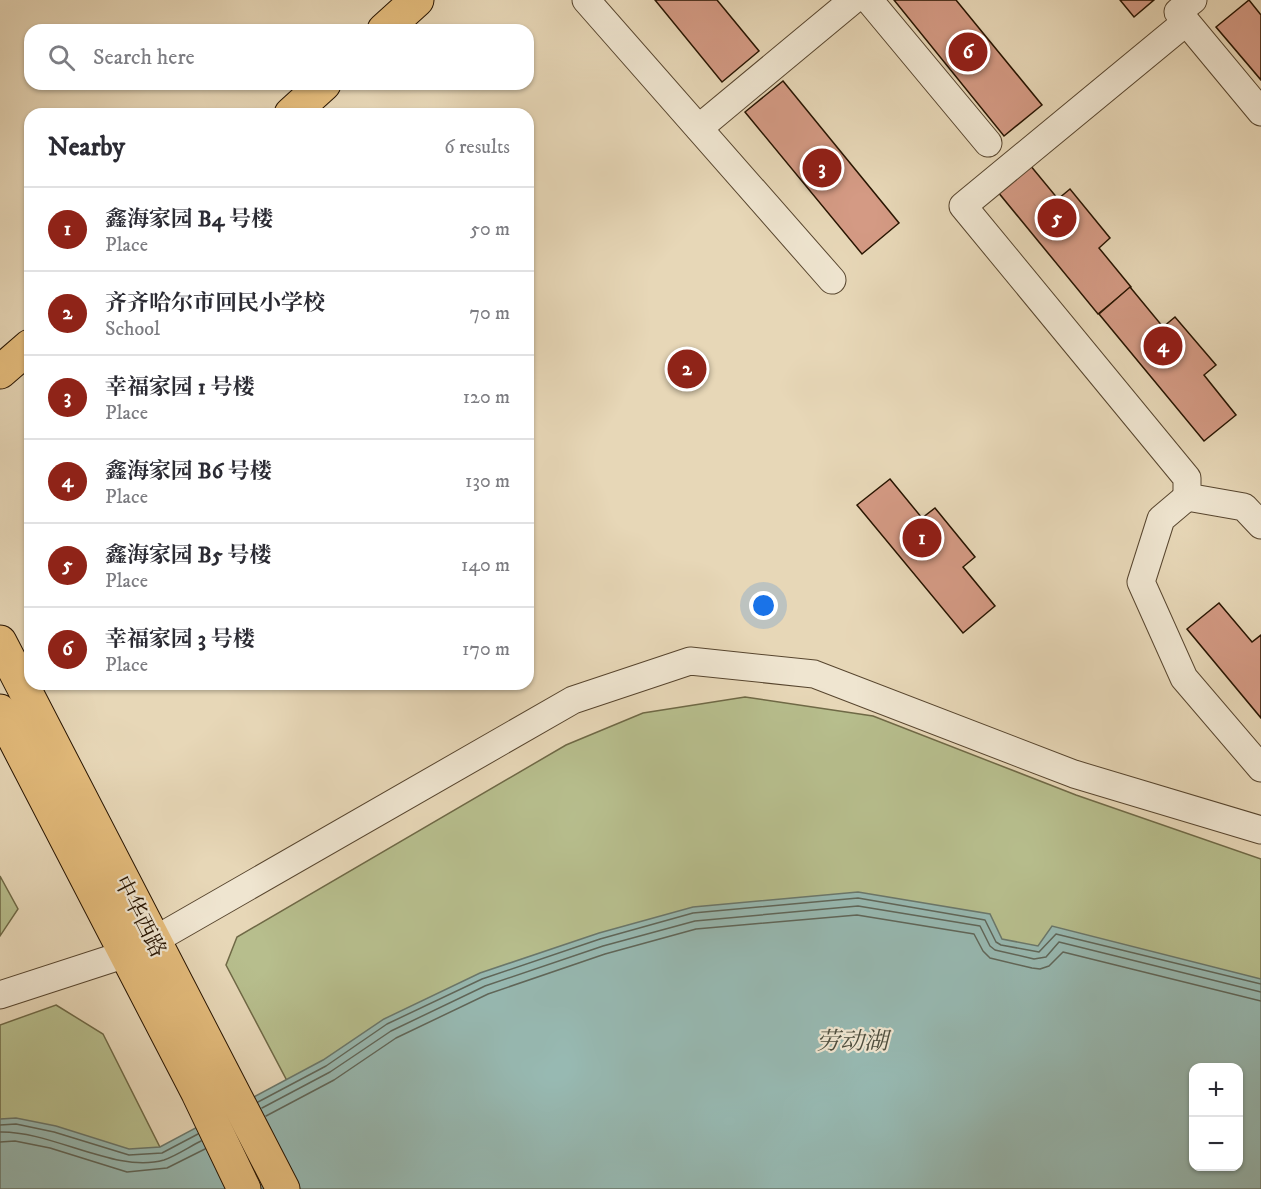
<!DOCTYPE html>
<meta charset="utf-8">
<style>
:root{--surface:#fff;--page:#f7f7f7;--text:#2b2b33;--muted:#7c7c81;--line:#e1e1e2;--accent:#8f2418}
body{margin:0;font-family:"IM FELL DW Pica","Noto Serif SC",serif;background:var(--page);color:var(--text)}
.controls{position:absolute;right:18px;bottom:18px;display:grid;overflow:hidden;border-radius:12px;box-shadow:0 2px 4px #0004}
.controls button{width:54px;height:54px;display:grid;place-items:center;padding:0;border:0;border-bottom:2px solid var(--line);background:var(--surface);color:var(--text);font:30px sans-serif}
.you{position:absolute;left:764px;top:606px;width:21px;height:21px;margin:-15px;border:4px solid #fff;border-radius:50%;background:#1a73e8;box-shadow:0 0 0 9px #1a73e833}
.badge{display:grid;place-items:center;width:39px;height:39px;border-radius:50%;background:var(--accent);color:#fff;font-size:20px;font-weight:700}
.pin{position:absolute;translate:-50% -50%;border:3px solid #fff;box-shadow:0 2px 6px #0006}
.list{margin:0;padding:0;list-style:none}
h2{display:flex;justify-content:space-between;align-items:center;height:78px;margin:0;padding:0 24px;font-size:26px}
h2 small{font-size:20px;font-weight:400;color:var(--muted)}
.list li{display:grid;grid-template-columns:39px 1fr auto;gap:18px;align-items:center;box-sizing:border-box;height:84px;padding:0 24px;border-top:2px solid var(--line)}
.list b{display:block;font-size:22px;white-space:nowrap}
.list p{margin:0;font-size:20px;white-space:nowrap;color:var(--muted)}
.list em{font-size:20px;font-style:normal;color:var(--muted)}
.icon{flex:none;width:33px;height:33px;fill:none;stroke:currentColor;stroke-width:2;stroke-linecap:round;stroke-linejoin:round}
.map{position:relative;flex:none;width:1261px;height:1189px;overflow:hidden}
.search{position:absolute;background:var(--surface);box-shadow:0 2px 4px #0004;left:24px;top:24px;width:510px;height:66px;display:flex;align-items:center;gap:15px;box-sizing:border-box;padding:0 21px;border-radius:18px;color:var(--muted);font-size:22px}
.panel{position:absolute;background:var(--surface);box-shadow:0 2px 4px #0004;left:24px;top:108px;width:510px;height:582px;border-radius:18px}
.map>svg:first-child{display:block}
.green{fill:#b7be8d;stroke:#6f6946;stroke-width:1.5;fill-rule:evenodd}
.water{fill:#97b9b2;stroke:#6a776b;stroke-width:1.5;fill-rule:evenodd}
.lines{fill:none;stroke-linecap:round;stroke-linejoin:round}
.shore{stroke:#5f6659;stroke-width:1.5}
.building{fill:#d49a84;stroke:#271400;stroke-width:1.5}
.minor-casing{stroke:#57452e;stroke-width:29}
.major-casing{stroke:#271400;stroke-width:35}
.minor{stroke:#efe5d0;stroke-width:27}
.major{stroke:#e4bc7c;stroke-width:33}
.labels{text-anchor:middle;stroke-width:4.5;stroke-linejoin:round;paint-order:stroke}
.street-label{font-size:22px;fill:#271400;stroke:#efe5d0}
.water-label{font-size:24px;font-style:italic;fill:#4e4e3e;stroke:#efe5d0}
</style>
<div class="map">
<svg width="1261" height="1189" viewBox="0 0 1261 1189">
<rect width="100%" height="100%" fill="#e7d7b7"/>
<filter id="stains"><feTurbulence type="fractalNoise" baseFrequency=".00333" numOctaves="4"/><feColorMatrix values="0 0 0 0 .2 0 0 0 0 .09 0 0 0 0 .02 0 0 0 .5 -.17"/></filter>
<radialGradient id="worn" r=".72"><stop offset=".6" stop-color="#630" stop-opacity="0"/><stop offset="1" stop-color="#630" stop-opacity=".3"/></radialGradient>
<!-- green -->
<g class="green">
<path d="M745 697 873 716 1076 795 1261 859V1189H344L226 965 237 937 566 745 643 713ZM1194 1068H1238V1166H1194Z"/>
<path d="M0 876 18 909 0 936Z"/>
<path d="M56 1005 103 1034 181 1189H0V1025Z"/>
</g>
<!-- water -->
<path class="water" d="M858 892 990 914 1002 939 1038 946 1052 926 1261 979V1189H0V1119L16 1118 56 1126 129 1149 160 1147 323 1060 384 1019 480 973 599 933 693 907ZM1194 1068H1238V1166H1194Z"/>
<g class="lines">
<!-- shore -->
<g class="shore">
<path d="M258 1102 326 1066 387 1024 482 979 600 939 693 913 858 898 985 920 996 942 1001 945 1039 952 1056 934 1261 984"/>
<path d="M262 1108 330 1072 391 1031 485 986 603 946 695 921 858 906 980 926 990 946 995 950 1034 959 1046 957 1059 942 1261 992"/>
<path d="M266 1116 334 1080 396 1038 488 994 605 954 696 929 857 915 974 934 983 951 990 958 1032 968 1040 969 1049 966 1063 952 1261 1001"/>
<path d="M0 1125 16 1124 54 1132 129 1155 162 1153 198 1134"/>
<path d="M0 1132C53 1131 116 1174 164 1160 176 1156 189 1147 201 1141"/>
<path d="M0 1142 15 1141 50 1148 127 1172 167 1168 205 1149"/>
</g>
</g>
<!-- building -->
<g class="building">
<path d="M655 0H717L759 51 722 82Z"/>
<path d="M894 0H956L1042 105 1004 136Z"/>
<path d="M1120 0H1154L1134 17Z"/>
<path d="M1249 0 1261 15V80L1216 27Z"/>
<path d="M783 81 899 223 862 254 745 112Z"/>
<path d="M1025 159 1058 199 1070 189 1110 238 1099 248 1131 287 1098 314 993 186Z"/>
<path d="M1130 287 1163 327 1175 317 1216 365 1204 375 1236 415 1204 441 1099 314Z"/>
<path d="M890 479 922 518 935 508 975 557 963 567 995 606 963 633 857 505Z"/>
<path d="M1219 603 1252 642 1261 635V718L1187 629Z"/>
</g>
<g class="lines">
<defs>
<g id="minor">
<path d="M586 0 832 280"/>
<path d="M869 0 988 143"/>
<path d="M1193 0 1178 12 1261 112"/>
<path d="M1186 22 963 206 1187 478V497L1244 507 1261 525"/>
<path d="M699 128 853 0"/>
<path d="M1187 497 1161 519 1141 582 1184 678 1261 768"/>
<path d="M0 995 126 954 153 941 573 700 690 661 814 674 1074 774 1261 830"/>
</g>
<g id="major">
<path d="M384 30 417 0"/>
<path d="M291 114 324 84"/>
<path d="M0 372 30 346"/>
<path d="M0 642 283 1189"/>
<path d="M0 711 198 1093 244 1189"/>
</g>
</defs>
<!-- minor casing -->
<use href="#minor" class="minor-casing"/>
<!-- major casing -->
<use href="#major" class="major-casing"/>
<!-- minor -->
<use href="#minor" class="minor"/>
<!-- major -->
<use href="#major" class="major"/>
</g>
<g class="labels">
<!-- street labels -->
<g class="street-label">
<text transform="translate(141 916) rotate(63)" y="8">中华西路</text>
</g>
<!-- water labels -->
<g class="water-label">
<text x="852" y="1049">劳动湖</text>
</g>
</g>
<rect width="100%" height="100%" filter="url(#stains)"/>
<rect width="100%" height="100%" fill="url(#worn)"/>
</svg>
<div class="controls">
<button>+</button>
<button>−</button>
</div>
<div class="you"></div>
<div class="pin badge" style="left:922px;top:538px">1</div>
<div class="pin badge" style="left:687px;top:369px">2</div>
<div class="pin badge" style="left:822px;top:168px">3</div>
<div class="pin badge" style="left:1163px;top:346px">4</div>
<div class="pin badge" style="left:1057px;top:218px">5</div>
<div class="pin badge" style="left:968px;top:52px">6</div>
<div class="search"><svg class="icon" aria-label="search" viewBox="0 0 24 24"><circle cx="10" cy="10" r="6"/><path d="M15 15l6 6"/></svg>Search here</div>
<section class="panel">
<h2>Nearby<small>6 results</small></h2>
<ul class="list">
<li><span class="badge">1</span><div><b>鑫海家园 B4 号楼</b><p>Place</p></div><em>50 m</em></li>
<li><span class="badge">2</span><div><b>齐齐哈尔市回民小学校</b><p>School</p></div><em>70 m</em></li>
<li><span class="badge">3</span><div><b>幸福家园 1 号楼</b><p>Place</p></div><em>120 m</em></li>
<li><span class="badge">4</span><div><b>鑫海家园 B6 号楼</b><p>Place</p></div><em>130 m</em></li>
<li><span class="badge">5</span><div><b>鑫海家园 B5 号楼</b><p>Place</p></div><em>140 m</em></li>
<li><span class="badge">6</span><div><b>幸福家园 3 号楼</b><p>Place</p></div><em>170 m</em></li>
</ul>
</section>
</div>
